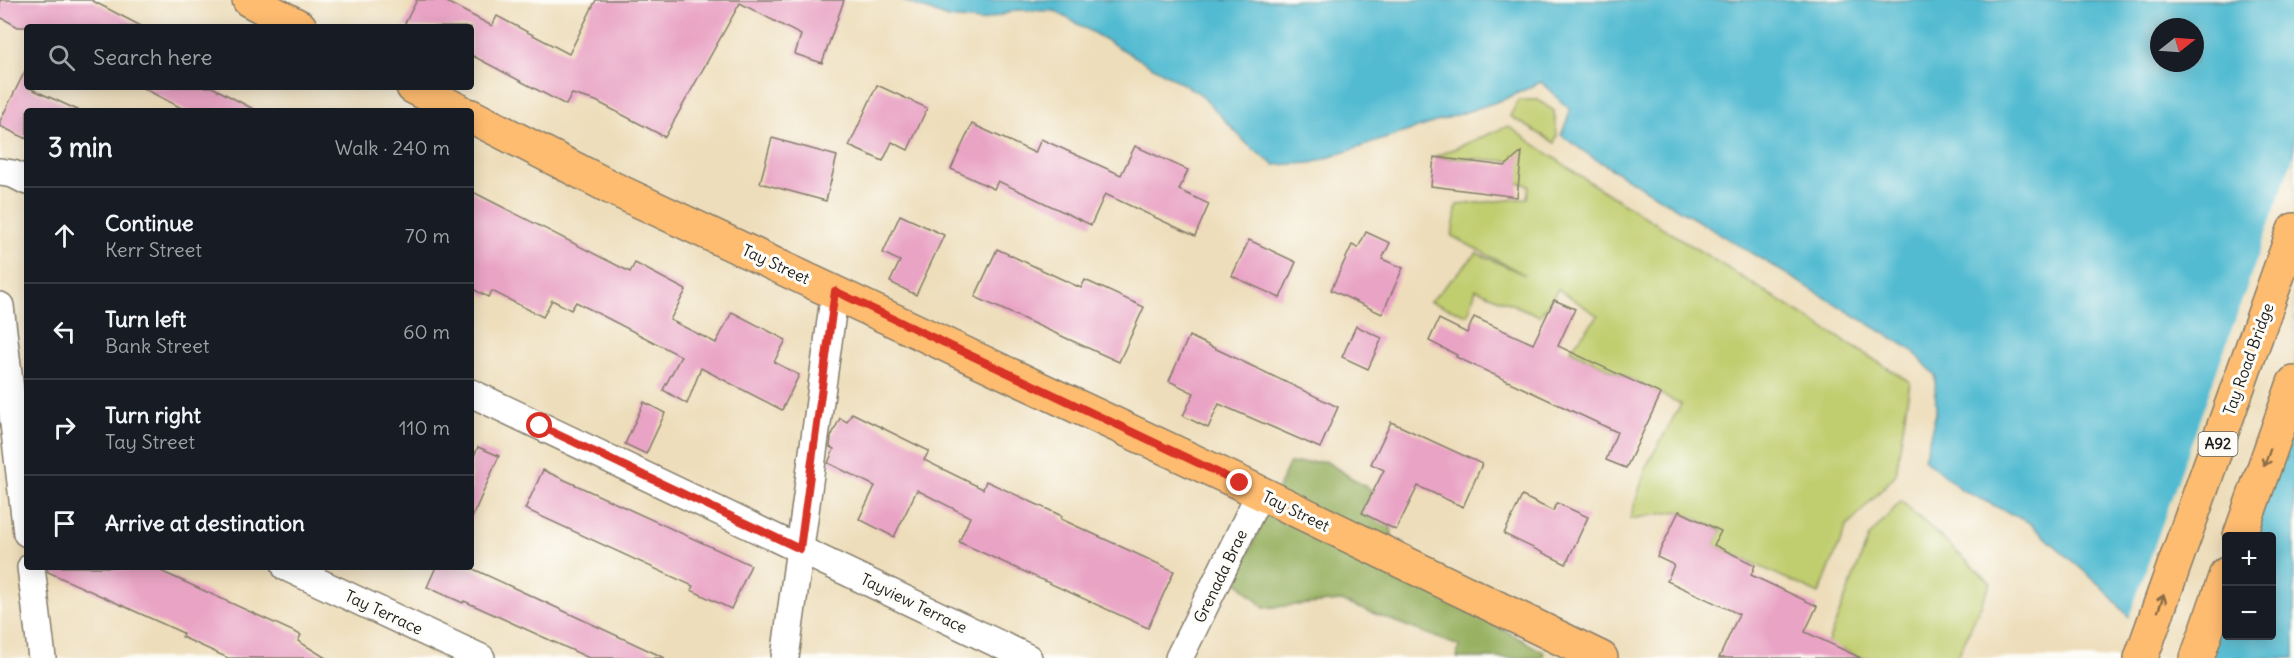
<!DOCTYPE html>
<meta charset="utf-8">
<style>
:root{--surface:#171b24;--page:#20242c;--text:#f1f3f6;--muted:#9ea1a6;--line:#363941}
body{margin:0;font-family:Delius,sans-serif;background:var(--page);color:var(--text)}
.controls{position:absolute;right:18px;bottom:18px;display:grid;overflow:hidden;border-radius:6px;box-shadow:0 3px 15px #0003}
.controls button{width:54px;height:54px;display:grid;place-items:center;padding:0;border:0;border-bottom:2px solid var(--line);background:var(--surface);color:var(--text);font:30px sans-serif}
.compass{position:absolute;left:2150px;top:18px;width:54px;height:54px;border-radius:50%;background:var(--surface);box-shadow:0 3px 15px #0003;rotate:73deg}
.stop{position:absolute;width:18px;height:18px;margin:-14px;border:4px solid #d93025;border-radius:50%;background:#fff}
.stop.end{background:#d93025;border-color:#fff;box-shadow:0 2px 6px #0008}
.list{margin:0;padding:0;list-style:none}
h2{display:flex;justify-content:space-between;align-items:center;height:78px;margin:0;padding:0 24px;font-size:26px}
h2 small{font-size:20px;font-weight:400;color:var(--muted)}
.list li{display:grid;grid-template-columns:39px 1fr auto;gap:18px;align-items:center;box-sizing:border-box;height:96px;padding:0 24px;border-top:2px solid var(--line)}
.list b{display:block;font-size:22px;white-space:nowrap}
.list p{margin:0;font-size:20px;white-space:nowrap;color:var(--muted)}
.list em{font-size:20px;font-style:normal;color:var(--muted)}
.icon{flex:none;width:33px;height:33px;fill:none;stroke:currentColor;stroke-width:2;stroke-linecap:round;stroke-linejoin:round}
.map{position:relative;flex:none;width:2294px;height:658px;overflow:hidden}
.search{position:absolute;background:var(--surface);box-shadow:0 3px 15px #0003;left:24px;top:24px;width:450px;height:66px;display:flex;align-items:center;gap:15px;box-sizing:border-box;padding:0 21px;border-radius:6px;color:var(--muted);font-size:22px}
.panel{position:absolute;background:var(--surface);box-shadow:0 3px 15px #0003;left:24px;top:108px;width:450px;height:462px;border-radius:6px}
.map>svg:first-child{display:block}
.green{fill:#c1ce70;stroke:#6e7546;stroke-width:1.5}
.forest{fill:#98b162;stroke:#5a663f;stroke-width:1.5}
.water{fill:#53bbd1;stroke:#386c76;stroke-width:1.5;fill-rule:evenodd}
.pier{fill:#edddba}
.building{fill:#e9a3c4}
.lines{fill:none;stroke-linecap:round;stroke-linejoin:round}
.minor-casing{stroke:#847c6b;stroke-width:30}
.major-casing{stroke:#847c6b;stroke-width:36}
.highway-casing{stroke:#847c6b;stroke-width:36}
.minor{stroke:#fff;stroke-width:27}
.major{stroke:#febc70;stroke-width:33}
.highway{stroke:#febc70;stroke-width:33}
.oneway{stroke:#8d6c46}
.route{stroke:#d93025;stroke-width:8}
.labels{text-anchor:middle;stroke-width:6;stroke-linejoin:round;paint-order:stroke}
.shield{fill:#fdfcf7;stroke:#605f5e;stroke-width:1.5}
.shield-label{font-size:15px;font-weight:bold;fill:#1c1c1c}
.street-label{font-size:16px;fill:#1c1c1c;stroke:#fdfcf7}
</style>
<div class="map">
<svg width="2294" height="658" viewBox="0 0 2294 658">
<rect width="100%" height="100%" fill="#fdfcf7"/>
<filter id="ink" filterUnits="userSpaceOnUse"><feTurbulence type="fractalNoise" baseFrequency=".0167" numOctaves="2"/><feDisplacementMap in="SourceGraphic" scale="12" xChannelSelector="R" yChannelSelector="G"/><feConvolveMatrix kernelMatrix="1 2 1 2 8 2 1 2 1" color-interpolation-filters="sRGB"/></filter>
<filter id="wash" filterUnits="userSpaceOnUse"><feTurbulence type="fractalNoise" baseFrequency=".008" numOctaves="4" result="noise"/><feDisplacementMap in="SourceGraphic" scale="24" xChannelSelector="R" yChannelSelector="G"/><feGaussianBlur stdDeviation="1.35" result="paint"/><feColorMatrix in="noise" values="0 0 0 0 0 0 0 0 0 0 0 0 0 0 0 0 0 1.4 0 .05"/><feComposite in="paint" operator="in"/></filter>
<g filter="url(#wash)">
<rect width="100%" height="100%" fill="#edddba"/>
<!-- green -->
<g class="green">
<path d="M1519 100H1538L1554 111 1557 136 1555 143 1510 116Z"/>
<path d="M1508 126 1591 183 1910 382 1896 474 1846 528 1819 594 1714 545 1721 530 1679 511 1630 519 1647 465 1681 404 1570 350 1598 316 1558 289 1540 316 1476 289 1468 315 1430 302 1477 253 1525 275 1452 236 1457 205 1527 198 1529 185 1518 183 1511 161 1434 157Z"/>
<path d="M1901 501 1991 583 1957 658H1861L1842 649 1823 655 1869 537Z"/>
</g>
<!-- forest -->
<path class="forest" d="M1325 461 1388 501 1396 571 1544 652 1542 658H1457L1459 646 1341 601 1264 608 1236 580 1289 464Z"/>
<!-- water -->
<path class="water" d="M902 0H2294V658H2196L2140 629 2102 587 2028 522 1962 490 1924 459 1936 413 1935 375 1912 350 1592 157 1561 135 1568 118 1569 109 1541 82 1505 99 1312 163 1274 165 1248 145 1199 93 1055 11 1017 10 981 21 948 18ZM2159 27H2195V63H2159ZM2226 536H2272V636H2226Z"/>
<!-- pier -->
<path class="pier" d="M2294 155V413L2226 536V604L2190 658 2138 631 2128 620Z"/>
<g id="blocks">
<!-- building -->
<g class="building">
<path d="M0 0H91L143 27H18L0 17Z"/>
<path d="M417 0H443L492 26 497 16 569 54 596 0H844L822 63 795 54 801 35 740 3 665 137 596 101 572 94 566 105 471 55V27H403Z"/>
<path d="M27 67V87L80 111H27V139L0 126V121Z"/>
<path d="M877 85 927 108 908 150 892 142 883 161 849 146Z"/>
<path d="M141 87H212L257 111H187Z"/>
<path d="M972 124 1035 153 1041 139 1121 175 1135 146 1188 170 1179 190 1209 204 1195 236 1105 194 1091 225 998 181 994 189 951 169Z"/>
<path d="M772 138 837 156 826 201 760 183Z"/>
<path d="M1522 152 1517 197 1431 186 1434 157 1505 166Z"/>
<path d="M471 191 630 272 635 263 686 290 670 320 716 343 732 312 786 340 774 362 799 375 782 410 701 368 687 404 663 390 681 356 576 302 571 310 552 300 543 317 492 291 488 297 471 288Z"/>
<path d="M900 215 944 235 916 295 890 282 900 261 883 253Z"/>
<path d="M1366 232 1390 243 1382 259 1403 268 1382 314 1331 290 1352 245 1358 248Z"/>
<path d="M1249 240 1296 262 1280 298 1232 276Z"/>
<path d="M997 249 1081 288 1085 280 1144 307 1119 362 975 297Z"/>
<path d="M1554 300 1575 309 1558 346 1661 394 1626 468 1606 460 1617 432 1456 357 1457 355 1429 341 1439 319 1467 333 1474 317 1533 344Z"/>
<path d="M1356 326 1382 338 1368 369 1342 357Z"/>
<path d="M1189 336 1338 407 1320 448 1219 404 1208 428 1183 416 1194 393 1169 381Z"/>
<path d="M644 402 665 413 646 454 625 444Z"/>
<path d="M852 413 929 451 924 460 983 489 986 481 1062 516 1061 519 1174 571 1148 628 959 542 970 517 917 490 894 537 859 519 875 486 828 463 834 449 830 447 831 437 840 418 847 422Z"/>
<path d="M1391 422 1482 464 1463 507 1418 486 1396 530 1362 513 1384 470 1371 464Z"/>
<path d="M478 447 499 456 471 520V463Z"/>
<path d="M543 470 751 565 731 609 691 590 693 586 525 509Z"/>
<path d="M1522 496 1553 511 1557 503 1588 517 1566 564 1504 534Z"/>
<path d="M1679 511 1721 531 1714 545 1755 565 1751 575 1817 606 1805 632 1861 658H1719L1739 614 1667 581 1674 565 1657 557Z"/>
<path d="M47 567H152L301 635 298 641 326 658H228L182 637 183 633 48 572Z"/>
<path d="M436 567H469L665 658H589L464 601 463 603 427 587Z"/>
</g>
</g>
</g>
<g filter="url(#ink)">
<use href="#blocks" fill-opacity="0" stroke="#847c6b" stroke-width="1.5"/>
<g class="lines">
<defs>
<g id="minor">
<path d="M0 172 13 174 27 181"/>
<path d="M0 306 27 533"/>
<path d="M471 393 1028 658"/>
<path d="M31 567 42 658"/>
<path d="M286 567 481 658"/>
<path d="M785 658 835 291"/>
<path d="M1179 658 1260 493"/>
</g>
<g id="major">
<path d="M249 0 300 27"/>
<path d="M413 87 460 111"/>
<path d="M471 116 614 189 1240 483 1601 658"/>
</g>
<g id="highway">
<path d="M2240 536 2294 383"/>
<path d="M2141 658 2294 230"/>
<path d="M2197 658 2226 574"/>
</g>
</defs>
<!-- minor casing -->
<use href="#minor" class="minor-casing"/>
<!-- major casing -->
<use href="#major" class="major-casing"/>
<!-- highway casing -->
<use href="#highway" class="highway-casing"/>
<!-- minor -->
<use href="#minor" class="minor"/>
<!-- major -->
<use href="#major" class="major"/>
<!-- highway -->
<use href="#highway" class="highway"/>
</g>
<!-- one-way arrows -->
<defs><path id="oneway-shaft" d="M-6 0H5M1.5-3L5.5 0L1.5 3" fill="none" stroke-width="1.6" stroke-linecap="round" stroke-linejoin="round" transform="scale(1.5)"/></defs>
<g class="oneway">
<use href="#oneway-shaft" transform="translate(2267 458) rotate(110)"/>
<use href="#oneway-shaft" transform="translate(2161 603) rotate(-70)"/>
</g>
</g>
<g class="lines" filter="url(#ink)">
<!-- route -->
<path class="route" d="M540 426 800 549 835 291 1240 483"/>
</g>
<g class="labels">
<!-- shield labels -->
<rect class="shield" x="2198.5" y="432" width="39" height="24" rx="4.5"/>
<g class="shield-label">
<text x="2218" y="449">A92</text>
</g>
<!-- street labels -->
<g class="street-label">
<text transform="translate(776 264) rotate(25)" y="6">Tay Street</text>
<text transform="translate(2248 359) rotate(-70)" y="6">Tay Road Bridge</text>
<text transform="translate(1296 511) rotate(26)" y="6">Tay Street</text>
<text transform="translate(1220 576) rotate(-64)" y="6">Grenada Brae</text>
<text transform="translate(914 603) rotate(26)" y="6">Tayview Terrace</text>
<text transform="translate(384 612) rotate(25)" y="6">Tay Terrace</text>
</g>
</g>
</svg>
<div class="controls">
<button>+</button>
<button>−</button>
</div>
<svg class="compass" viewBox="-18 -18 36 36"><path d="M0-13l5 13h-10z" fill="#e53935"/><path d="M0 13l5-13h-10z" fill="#9ea1a6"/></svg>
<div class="stop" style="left:540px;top:426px"></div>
<div class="stop end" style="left:1240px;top:483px"></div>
<div class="search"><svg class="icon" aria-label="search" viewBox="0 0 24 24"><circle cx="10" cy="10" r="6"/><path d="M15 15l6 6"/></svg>Search here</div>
<section class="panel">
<h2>3 min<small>Walk · 240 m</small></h2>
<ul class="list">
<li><svg class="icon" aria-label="ahead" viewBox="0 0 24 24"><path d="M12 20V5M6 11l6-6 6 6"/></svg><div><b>Continue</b><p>Kerr Street</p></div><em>70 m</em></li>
<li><svg class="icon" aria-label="left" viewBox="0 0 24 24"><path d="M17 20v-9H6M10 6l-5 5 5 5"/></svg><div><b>Turn left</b><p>Bank Street</p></div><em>60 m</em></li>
<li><svg class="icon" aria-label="right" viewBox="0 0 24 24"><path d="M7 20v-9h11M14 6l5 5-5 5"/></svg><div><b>Turn right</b><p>Tay Street</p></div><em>110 m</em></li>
<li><svg class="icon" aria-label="arrive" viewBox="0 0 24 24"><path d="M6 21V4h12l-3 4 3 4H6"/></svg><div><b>Arrive at destination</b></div></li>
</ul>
</section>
</div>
